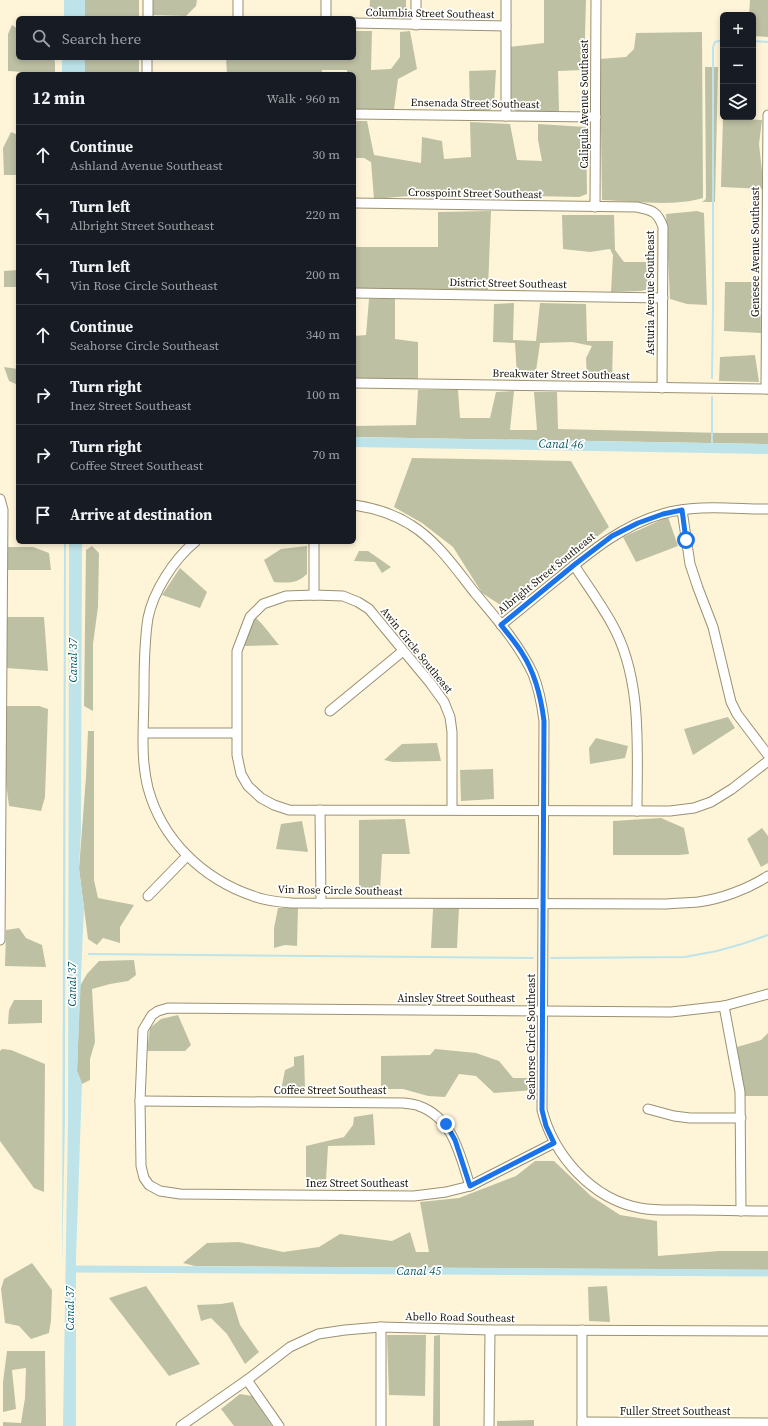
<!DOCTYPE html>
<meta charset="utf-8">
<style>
:root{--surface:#171b24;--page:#20242c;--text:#f1f3f6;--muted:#9ea1a6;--line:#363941}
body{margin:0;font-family:"Source Serif 4",serif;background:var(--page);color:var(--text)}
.controls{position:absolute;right:12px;top:12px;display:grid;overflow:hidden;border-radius:6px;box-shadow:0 2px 6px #0003}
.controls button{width:36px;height:36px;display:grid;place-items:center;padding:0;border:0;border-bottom:1px solid var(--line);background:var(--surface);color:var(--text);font:20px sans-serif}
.stop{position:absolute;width:12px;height:12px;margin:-9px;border:3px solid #1a73e8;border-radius:50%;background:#fff}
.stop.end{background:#1a73e8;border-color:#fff;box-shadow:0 1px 4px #0008}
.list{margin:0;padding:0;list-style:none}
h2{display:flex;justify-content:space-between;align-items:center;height:52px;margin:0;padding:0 16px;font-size:17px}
h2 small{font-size:13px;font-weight:400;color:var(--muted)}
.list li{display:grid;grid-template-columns:26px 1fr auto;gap:12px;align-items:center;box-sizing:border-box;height:60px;padding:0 16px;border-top:1px solid var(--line)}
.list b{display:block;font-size:15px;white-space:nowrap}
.list p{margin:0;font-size:13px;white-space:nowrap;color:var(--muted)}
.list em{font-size:13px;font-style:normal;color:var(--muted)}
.icon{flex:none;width:22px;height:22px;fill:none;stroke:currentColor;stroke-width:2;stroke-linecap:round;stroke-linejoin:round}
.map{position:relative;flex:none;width:768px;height:1426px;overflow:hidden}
.search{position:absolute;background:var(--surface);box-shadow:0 2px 6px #0003;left:16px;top:16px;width:340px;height:44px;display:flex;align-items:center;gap:10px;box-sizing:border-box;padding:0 14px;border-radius:6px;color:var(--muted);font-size:15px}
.panel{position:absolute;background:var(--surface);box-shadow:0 2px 6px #0003;left:16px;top:72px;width:340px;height:472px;border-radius:6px}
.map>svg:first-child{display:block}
.forest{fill:#bdc0a3}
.water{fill:#bee4e9}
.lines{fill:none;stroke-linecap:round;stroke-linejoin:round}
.stream{stroke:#bee4e9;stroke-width:2}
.canal{stroke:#bee4e9;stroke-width:7}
.minor-casing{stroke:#9b9171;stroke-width:11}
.minor{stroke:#fff;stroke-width:9}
.route{stroke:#1a73e8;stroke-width:5}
.labels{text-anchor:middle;stroke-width:3.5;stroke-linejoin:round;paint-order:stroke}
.street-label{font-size:11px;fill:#191509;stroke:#fff}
.water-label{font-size:12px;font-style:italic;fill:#075861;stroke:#fff}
</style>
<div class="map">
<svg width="768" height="1426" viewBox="0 0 768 1426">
<rect width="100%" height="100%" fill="#fef5d9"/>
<!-- forest -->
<g class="forest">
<rect x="85" y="0" width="54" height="18"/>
<path d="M153 0H197L196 6 186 16 153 15Z"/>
<path d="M370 0H406V7L398 18 369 19Z"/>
<path d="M544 0H586L584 70 558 71 559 111H516L509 106V47L544 43Z"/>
<path d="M750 0H768V37L753 36V15H749Z"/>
<path d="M12 25 18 29V58H53L55 62V74L8 71V34Z"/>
<path d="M354 31H372L371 70 391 69 400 57V32L410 31 417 69 398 79 394 109H354V74H347V70H322V74H227L226 58H354Z"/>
<path d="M702 32 703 198C674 207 633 201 602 200L600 59 626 57 634 49 636 33Z"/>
<rect x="85" y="58" width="54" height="16"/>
<path d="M705 67H718L715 202H702L705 200 706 198Z"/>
<path d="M496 70 494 104 490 110 470 111 469 71Z"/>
<path d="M723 118 762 120 759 144 764 189 721 187Z"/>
<path d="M354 121H367L374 155 421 163 422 137 442 141 444 159 471 157 470 122 510 124 517 160 542 161 538 140V124L586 127 587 194 579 197 432 194 374 199 371 162 364 158H354Z"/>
<path d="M11 132 18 135V175H4L3 148Z"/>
<path d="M491 211 488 290 354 289V247H438V212Z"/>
<path d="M697 211 704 213 707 305 687 304 670 299 666 214Z"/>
<path d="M562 215H614L615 250 624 262H651L652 284 649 289 641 291 611 292 613 255 610 249 590 252 563 249Z"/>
<path d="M18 270V287H4V271Z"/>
<path d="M725 282H760L761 333 724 331Z"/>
<path d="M369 299H395V339L418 342V380L354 378V336L366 335Z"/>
<path d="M514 303 513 340 536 341 540 303 586 304 587 341H613L612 380H587L586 358 592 346 572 342 540 343 535 378 517 376 515 343 493 342 494 304Z"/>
<path d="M755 355 759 382 719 381 720 357Z"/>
<path d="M4 367 18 369V385L9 381Z"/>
<path d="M418 390H458L460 418H490L496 392 514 391 510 430H537L534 392H557L558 429 723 433H768V444L354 437V426L416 425Z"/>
<path d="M412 458 571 461 609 527 512 606H502L482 593 453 547 422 523 394 507Z"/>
<path d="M668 517 678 546 636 562 623 537Z"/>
<path d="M92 546 99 553 98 607 93 644V711L84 706 86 550Z"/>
<path d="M307 546V574C297 584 287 583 274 582L264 560 281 549Z"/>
<path d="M8 547H33L49 553 51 570H6Z"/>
<path d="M359 551H368L391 567 382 573 375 562 354 561Z"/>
<path d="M180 568 207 592 200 608 162 595Z"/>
<path d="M254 616 262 624 279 645 244 646Z"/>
<path d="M7 617H44L48 671 6 668Z"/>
<path d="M5 706H39L48 709 45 797 41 811 9 806 5 775Z"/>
<path d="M728 717 735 728 693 755 684 729Z"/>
<path d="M88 731H94V880L98 898 134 905 120 927V943L103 938 97 945 88 939 79 869 86 777Z"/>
<path d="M596 738 628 746 625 758 590 764 589 748Z"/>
<path d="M437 743 441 761 393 762 384 760 402 744Z"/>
<path d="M493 769 494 799 461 801 460 770Z"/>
<path d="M661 818 684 828 689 854 679 855H613V821Z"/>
<path d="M405 819 410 854H382L380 892 359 891V820Z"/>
<path d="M302 821 308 852 276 849 281 824Z"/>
<path d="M762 828 768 836V863L761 867 747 839Z"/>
<path d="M459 907 457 948H431L433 909Z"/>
<path d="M278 908H298L297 946 285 945 274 948V928Z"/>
<path d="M19 928 26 938 42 945 46 967 5 966 6 930Z"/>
<path d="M134 960 136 975 128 981 110 984 92 989 95 1042 90 1059V1080L82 1084 77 1071 80 986 87 974 99 961Z"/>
<path d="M14 1000H42V1023L8 1024 9 1010Z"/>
<path d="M178 1015 191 1045 185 1051H147L150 1028 161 1019Z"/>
<path d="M768 1033V1096H745L737 1047 761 1040Z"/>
<path d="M2 1049 11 1050 45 1064 44 1192 34 1188 0 1141V1051Z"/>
<path d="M435 1049 476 1053 499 1061 513 1078H530L534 1090 494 1093 476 1076 459 1074 445 1097 428 1096 403 1089H381V1056L430 1055Z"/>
<path d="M304 1055 305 1089 281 1090 285 1070 294 1066V1057Z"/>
<path d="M373 1114 375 1145 328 1146 326 1180H306V1146L344 1137 353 1125 354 1117Z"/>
<path d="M535 1161H554L591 1196 620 1215 657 1221 658 1256 719 1251H768V1270L195 1266 183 1263 207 1243 239 1242 283 1252 319 1247 340 1234 392 1241 410 1232 416 1252H429L420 1202 459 1198 516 1176Z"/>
<path d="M32 1263 52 1290 51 1320 49 1333 31 1339 19 1326 5 1323 1 1289 4 1279Z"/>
<path d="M146 1286 200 1364 169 1376 109 1298Z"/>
<path d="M607 1286 610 1322 589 1321 588 1287Z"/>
<path d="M233 1302 240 1325 259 1352 245 1364 227 1334 211 1318 201 1321 197 1305 221 1304Z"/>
<path d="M387 1335H426L425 1396 389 1395Z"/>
<path d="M440 1335V1426H433L434 1336Z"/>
<path d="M7 1351H45L46 1426H3V1422L21 1423 25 1398 26 1368 12 1370 16 1409 3 1412V1382Z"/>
<path d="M240 1394 252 1396 272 1426H234L221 1409Z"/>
<path d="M534 1420V1426H497V1421Z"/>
</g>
<!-- water -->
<g class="water">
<rect x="64" y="0" width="21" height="18"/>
<rect x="62" y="58" width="23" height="16"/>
<path d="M354 437 768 444V454L354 447Z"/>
<path d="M64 542H66V570L65 1120 62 1267Z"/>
<path d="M69 542H82L81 830 79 869 84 908 77 1071 82 1084 76 1258V1426H63L68 1120Z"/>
</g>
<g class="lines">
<!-- stream -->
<g class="stream">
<path d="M753 41 768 42"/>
<path d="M712 378 713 307V47L715 42 723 40"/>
<path d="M712 397V445"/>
<path d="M89 954 533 958"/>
<path d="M551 958 685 957 717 951 742 944 768 935"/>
</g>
<!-- canal -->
<path class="canal" d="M71 1269 768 1273"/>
<defs>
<g id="minor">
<path d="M148 18V0"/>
<path d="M238 18V0"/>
<path d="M326 18V0"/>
<path d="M354 23 506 26"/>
<path d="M416 25V0"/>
<path d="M147 74V58"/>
<path d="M354 114 596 117"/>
<path d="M506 116V0"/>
<path d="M354 203 637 207C652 210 658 212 663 227L662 388"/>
<path d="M595 207 596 0"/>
<path d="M354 293 663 298"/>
<path d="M354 383 768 389"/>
<path d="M766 389 768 115"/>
<path d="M0 499 3 510 0 940"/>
<path d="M354 505C374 508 394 514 411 525 437 541 456 569 475 593 496 618 519 644 533 674 539 689 542 705 544 721L542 1110C554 1156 592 1199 640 1208 656 1211 673 1210 689 1210 715 1210 742 1211 768 1211"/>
<path d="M682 510 690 564 698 588 713 627 731 702 737 714 768 755"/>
<path d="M195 542C174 559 153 592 148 618 144 643 144 667 144 691 144 722 140 757 148 788 162 840 203 879 253 896 265 901 279 902 292 903L666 904C677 903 687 903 698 902 721 899 748 889 768 876"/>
<path d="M574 565C587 585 601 604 612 624 643 679 637 750 637 811"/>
<path d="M314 595V542"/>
<path d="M501 625C521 609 540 593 560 577 591 551 623 525 662 514 696 504 733 509 768 509"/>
<path d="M330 711 403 651"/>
<path d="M144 733H236"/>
<path d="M320 810 321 903"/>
<path d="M452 810V732L450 717 444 702 431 684 369 609 358 602 343 596 314 595 286 596 263 604 250 617 237 651V755L241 774 248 786 261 798 274 805 289 810 670 811 694 808 711 802 732 789 768 761"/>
<path d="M148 896 187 856"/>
<path d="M724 1006 740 1092 741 1211"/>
<path d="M140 1101 404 1103C409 1104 415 1104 419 1106 453 1118 460 1155 470 1186"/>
<path d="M648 1109 674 1116 690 1118H741"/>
<path d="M554 1143 470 1186 446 1192 414 1196 180 1194 160 1191 149 1185 144 1178 141 1166 140 1101 143 1030 152 1015 158 1011 168 1008 671 1012 724 1006 768 994"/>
<path d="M247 1380 279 1426"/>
<path d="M582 1422 768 1423"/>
<path d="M181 1426 247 1380 290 1347 318 1334 345 1330 381 1327 490 1330 768 1331"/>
<path d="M381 1426V1327"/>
<path d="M489 1426 490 1330"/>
<path d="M582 1426V1330"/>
</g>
</defs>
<!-- minor casing -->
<use href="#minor" class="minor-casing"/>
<!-- minor -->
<use href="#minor" class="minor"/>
</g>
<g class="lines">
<!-- route -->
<path class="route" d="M446 1124 455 1140 470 1186 554 1143 546 1126 542 1110 544 721C541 697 535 673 522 653 516 643 508 634 501 625L574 565 612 536 638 523 663 514 682 510 686 540"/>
</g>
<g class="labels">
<!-- street labels -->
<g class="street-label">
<text transform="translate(430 13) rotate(1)" y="4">Columbia Street Southeast</text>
<text transform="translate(475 103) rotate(1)" y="4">Ensenada Street Southeast</text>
<text transform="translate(584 104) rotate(-90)" y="4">Caligula Avenue Southeast</text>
<text transform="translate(475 193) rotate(1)" y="4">Crosspoint Street Southeast</text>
<text transform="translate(755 252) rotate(-90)" y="4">Genesee Avenue Southeast</text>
<text transform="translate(508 283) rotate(1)" y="4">District Street Southeast</text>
<text transform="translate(650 293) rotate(-90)" y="4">Asturia Avenue Southeast</text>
<text transform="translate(561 374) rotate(1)" y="4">Breakwater Street Southeast</text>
<text transform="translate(546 573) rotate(-39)" y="4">Albright Street Southeast</text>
<text transform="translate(417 650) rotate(51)" y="4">Awin Circle Southeast</text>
<text transform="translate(340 890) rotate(1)" y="4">Vin Rose Circle Southeast</text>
<text x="456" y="1002">Ainsley Street Southeast</text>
<text transform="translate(531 1037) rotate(-90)" y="4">Seahorse Circle Southeast</text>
<text x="330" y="1094">Coffee Street Southeast</text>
<text x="357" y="1187">Inez Street Southeast</text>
<text transform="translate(460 1317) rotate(1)" y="4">Abello Road Southeast</text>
<text x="675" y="1415">Fuller Street Southeast</text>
</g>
<!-- water labels -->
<g class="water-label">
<text transform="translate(561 444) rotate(1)" y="4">Canal 46</text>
<text transform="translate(73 660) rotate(-90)" y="4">Canal 37</text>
<text transform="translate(72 984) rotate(-90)" y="4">Canal 37</text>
<text x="419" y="1275">Canal 45</text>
<text transform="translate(70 1308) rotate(-90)" y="4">Canal 37</text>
</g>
</g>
</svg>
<div class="controls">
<button>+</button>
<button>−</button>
<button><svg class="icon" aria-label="layers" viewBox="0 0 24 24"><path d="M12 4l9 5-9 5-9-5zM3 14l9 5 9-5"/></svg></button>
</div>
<div class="stop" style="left:686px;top:540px"></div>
<div class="stop end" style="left:446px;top:1124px"></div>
<div class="search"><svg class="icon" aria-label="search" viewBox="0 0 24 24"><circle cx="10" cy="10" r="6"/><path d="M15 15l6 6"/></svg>Search here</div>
<section class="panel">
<h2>12 min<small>Walk · 960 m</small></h2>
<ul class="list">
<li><svg class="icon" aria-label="ahead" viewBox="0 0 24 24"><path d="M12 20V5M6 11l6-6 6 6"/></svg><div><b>Continue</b><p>Ashland Avenue Southeast</p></div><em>30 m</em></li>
<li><svg class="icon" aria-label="left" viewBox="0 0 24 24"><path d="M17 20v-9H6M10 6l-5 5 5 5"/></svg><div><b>Turn left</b><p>Albright Street Southeast</p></div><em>220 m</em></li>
<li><svg class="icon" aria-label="left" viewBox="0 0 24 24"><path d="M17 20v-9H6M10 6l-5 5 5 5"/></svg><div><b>Turn left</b><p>Vin Rose Circle Southeast</p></div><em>200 m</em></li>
<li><svg class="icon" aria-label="ahead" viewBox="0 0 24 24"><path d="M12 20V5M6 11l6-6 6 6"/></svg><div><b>Continue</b><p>Seahorse Circle Southeast</p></div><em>340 m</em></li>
<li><svg class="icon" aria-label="right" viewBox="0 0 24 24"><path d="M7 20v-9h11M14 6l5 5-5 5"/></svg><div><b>Turn right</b><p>Inez Street Southeast</p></div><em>100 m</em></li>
<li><svg class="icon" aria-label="right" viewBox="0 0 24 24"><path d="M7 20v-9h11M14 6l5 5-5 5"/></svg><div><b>Turn right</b><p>Coffee Street Southeast</p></div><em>70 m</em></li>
<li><svg class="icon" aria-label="arrive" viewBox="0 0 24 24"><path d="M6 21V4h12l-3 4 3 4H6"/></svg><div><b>Arrive at destination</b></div></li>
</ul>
</section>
</div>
